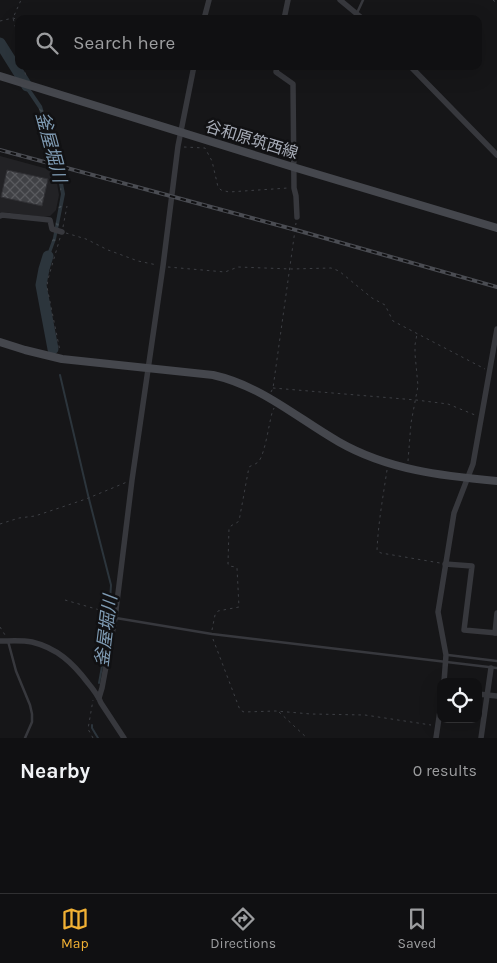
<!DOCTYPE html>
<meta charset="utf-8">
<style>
:root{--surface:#101012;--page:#19191b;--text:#f1f3f6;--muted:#9c9d9f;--line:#303032;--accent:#f2b134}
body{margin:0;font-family:Karla,"Noto Sans JP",sans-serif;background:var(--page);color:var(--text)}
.controls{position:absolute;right:15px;bottom:15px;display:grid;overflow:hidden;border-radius:10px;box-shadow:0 5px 20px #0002}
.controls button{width:45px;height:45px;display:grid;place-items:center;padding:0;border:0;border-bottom:1px solid var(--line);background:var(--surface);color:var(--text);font:25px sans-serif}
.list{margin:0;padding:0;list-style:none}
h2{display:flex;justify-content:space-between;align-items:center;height:65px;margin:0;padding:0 20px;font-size:21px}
h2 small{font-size:16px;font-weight:400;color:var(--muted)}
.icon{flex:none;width:28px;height:28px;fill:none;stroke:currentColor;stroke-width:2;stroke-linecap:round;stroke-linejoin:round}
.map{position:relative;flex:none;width:497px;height:738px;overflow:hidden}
.search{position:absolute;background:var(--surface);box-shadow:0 5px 20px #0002;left:15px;right:15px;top:15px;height:55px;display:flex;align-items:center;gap:12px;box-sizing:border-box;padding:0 18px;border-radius:10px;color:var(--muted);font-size:19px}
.sheet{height:155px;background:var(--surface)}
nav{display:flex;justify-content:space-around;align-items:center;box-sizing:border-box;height:70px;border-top:1px solid var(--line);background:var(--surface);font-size:14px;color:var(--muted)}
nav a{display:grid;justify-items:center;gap:2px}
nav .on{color:var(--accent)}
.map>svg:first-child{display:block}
.built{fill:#222225}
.water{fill:url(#water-ripples)}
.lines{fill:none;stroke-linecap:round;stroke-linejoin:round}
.stream{stroke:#2c353c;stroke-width:2}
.river{stroke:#2c353c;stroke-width:11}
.building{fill:url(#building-cross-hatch);stroke:#303034}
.path{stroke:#3d3f44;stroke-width:1;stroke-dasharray:2.5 4;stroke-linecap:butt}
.lane{stroke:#37383d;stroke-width:2.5}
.street{stroke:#37383d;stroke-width:5.5}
.secondary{stroke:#45474d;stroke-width:8}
.rail-casing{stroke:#4a4c52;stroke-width:4}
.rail{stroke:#111113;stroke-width:2;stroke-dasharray:5.5;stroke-linecap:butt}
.labels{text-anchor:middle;stroke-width:5;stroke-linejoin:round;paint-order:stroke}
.street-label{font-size:16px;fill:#a8adb8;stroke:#111113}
.water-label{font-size:18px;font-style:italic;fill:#7f9bb3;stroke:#111113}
</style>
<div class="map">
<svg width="497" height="738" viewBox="0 0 497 738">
<defs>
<pattern id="water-ripples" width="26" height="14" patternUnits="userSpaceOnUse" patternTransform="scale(1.25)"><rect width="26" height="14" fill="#2c353c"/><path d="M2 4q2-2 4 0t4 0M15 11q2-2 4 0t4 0" fill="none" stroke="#485056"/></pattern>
<pattern id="building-cross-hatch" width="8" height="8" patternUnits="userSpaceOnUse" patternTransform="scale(1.25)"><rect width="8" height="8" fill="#404145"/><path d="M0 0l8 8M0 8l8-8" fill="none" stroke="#595a5e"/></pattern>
</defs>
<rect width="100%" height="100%" fill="#161618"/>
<!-- built -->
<path class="built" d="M0 156 55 171 59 195 56 210 50 216 44 217 2 212 0 213Z"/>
<!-- water -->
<path class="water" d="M20 74 42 106 62 178 65 194 56 239 45 269 42 268 53 238 61 194 55 163 39 109 16 75Z"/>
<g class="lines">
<!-- stream -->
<g class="stream">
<path d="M60 375 88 495 111 585 108 633 99 683"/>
<path d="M92 725V728L98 738"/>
</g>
<!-- river -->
<g class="river">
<path d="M0 43 27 86"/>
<path d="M48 256 44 269 41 285 53 349"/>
</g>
</g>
<!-- building -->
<path class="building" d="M7 170 48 179 42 206 1 197Z"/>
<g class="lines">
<!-- path -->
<g class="path">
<path d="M493 0 497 3"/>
<path d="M0 21 13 18 19 20"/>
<path d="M19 40 13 18 21 0"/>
<path d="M24 66 26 78"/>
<path d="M184 147 205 148 212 161 218 187 221 190 229 192 288 188"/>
<path d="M63 227 67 206"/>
<path d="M66 233 86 239 108 250 138 261 157 265"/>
<path d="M60 238 48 279 47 287 60 351"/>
<path d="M168 267 225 272 238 267 291 269 331 268 339 271 372 298 385 305 393 321 485 369"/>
<path d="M273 388 416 400 448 404 475 415"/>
<path d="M271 392 273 388 296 223"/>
<path d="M408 461 411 423 418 386 415 354V345L417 334"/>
<path d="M387 470C383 497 378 524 377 551L381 553 440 563"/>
<path d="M0 524 19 518 35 516 86 499 127 482"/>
<path d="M65 600 110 613"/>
<path d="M0 627 5 635"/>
<path d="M212 630 215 615 218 611 239 607 237 568 236 567 229 566 228 564 229 528C232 524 236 524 239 521L249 467C252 465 257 464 259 461 265 453 269 424 272 413L274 408"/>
<path d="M213 639 240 710 244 712 276 711 311 714 365 715 431 725"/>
<path d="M279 712 307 738"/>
<path d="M93 738 88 729 93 700"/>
</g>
<!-- lane -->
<g class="lane">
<path d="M357 13 363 0"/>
<path d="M116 618 212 634 497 668"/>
<path d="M8 641 16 671 30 705 32 714V722L25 738"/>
<path d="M448 655 497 661"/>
</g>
<!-- street -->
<g class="street">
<path d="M340 0 363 19"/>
<path d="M204 19 209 0"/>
<path d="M284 19 288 0"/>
<path d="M277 66 276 72 293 84 294 188 296 196 297 217"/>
<path d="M410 66 497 155"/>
<path d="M0 216 2 215 50 220 52 229 62 232"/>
<path d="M445 564 472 566 464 630 497 633"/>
<path d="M495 633 497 613"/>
<path d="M0 641C10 641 22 640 32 642 57 648 73 663 88 683 93 689 98 695 101 703L124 738"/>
<path d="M444 682 446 655 438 612 454 513 473 464 497 329"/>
<path d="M478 694 497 696"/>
<path d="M99 698 102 688 115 618 132 480 163 266 178 146 194 66"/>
<path d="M436 738 441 704"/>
<path d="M481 738 491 668"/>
</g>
<!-- secondary -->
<g class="secondary">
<path d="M0 76 293 167 497 228"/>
<path d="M0 342 25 350 62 359 213 375C262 386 297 418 339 442 388 470 443 476 497 481"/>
</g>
<defs>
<path id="rail" d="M0 150 296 230 497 287"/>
</defs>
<!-- rail casing -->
<use href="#rail" class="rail-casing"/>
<!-- rail -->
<use href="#rail" class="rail"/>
</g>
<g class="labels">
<!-- street labels -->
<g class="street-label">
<text transform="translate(252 139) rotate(17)" y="6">谷和原筑西線</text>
</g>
<!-- water labels -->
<g class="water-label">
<text transform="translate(51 147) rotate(75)" y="6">釜屋堀川</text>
<text transform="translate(106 631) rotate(-83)" y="6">釜屋堀川</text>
</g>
</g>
</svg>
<div class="controls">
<button><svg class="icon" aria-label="locate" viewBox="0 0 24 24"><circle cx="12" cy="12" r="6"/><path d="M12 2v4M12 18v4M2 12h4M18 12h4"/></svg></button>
</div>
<div class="search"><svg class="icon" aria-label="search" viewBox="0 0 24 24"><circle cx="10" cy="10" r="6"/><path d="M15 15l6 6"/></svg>Search here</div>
</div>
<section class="sheet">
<h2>Nearby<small>0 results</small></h2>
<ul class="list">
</ul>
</section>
<nav>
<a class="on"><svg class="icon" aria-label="map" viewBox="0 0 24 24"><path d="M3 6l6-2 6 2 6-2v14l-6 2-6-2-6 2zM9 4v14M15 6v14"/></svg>Map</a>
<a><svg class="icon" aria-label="directions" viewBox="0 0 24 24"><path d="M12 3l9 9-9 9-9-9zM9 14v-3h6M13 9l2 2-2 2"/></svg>Directions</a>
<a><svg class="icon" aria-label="saved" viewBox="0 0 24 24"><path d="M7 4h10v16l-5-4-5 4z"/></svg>Saved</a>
</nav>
